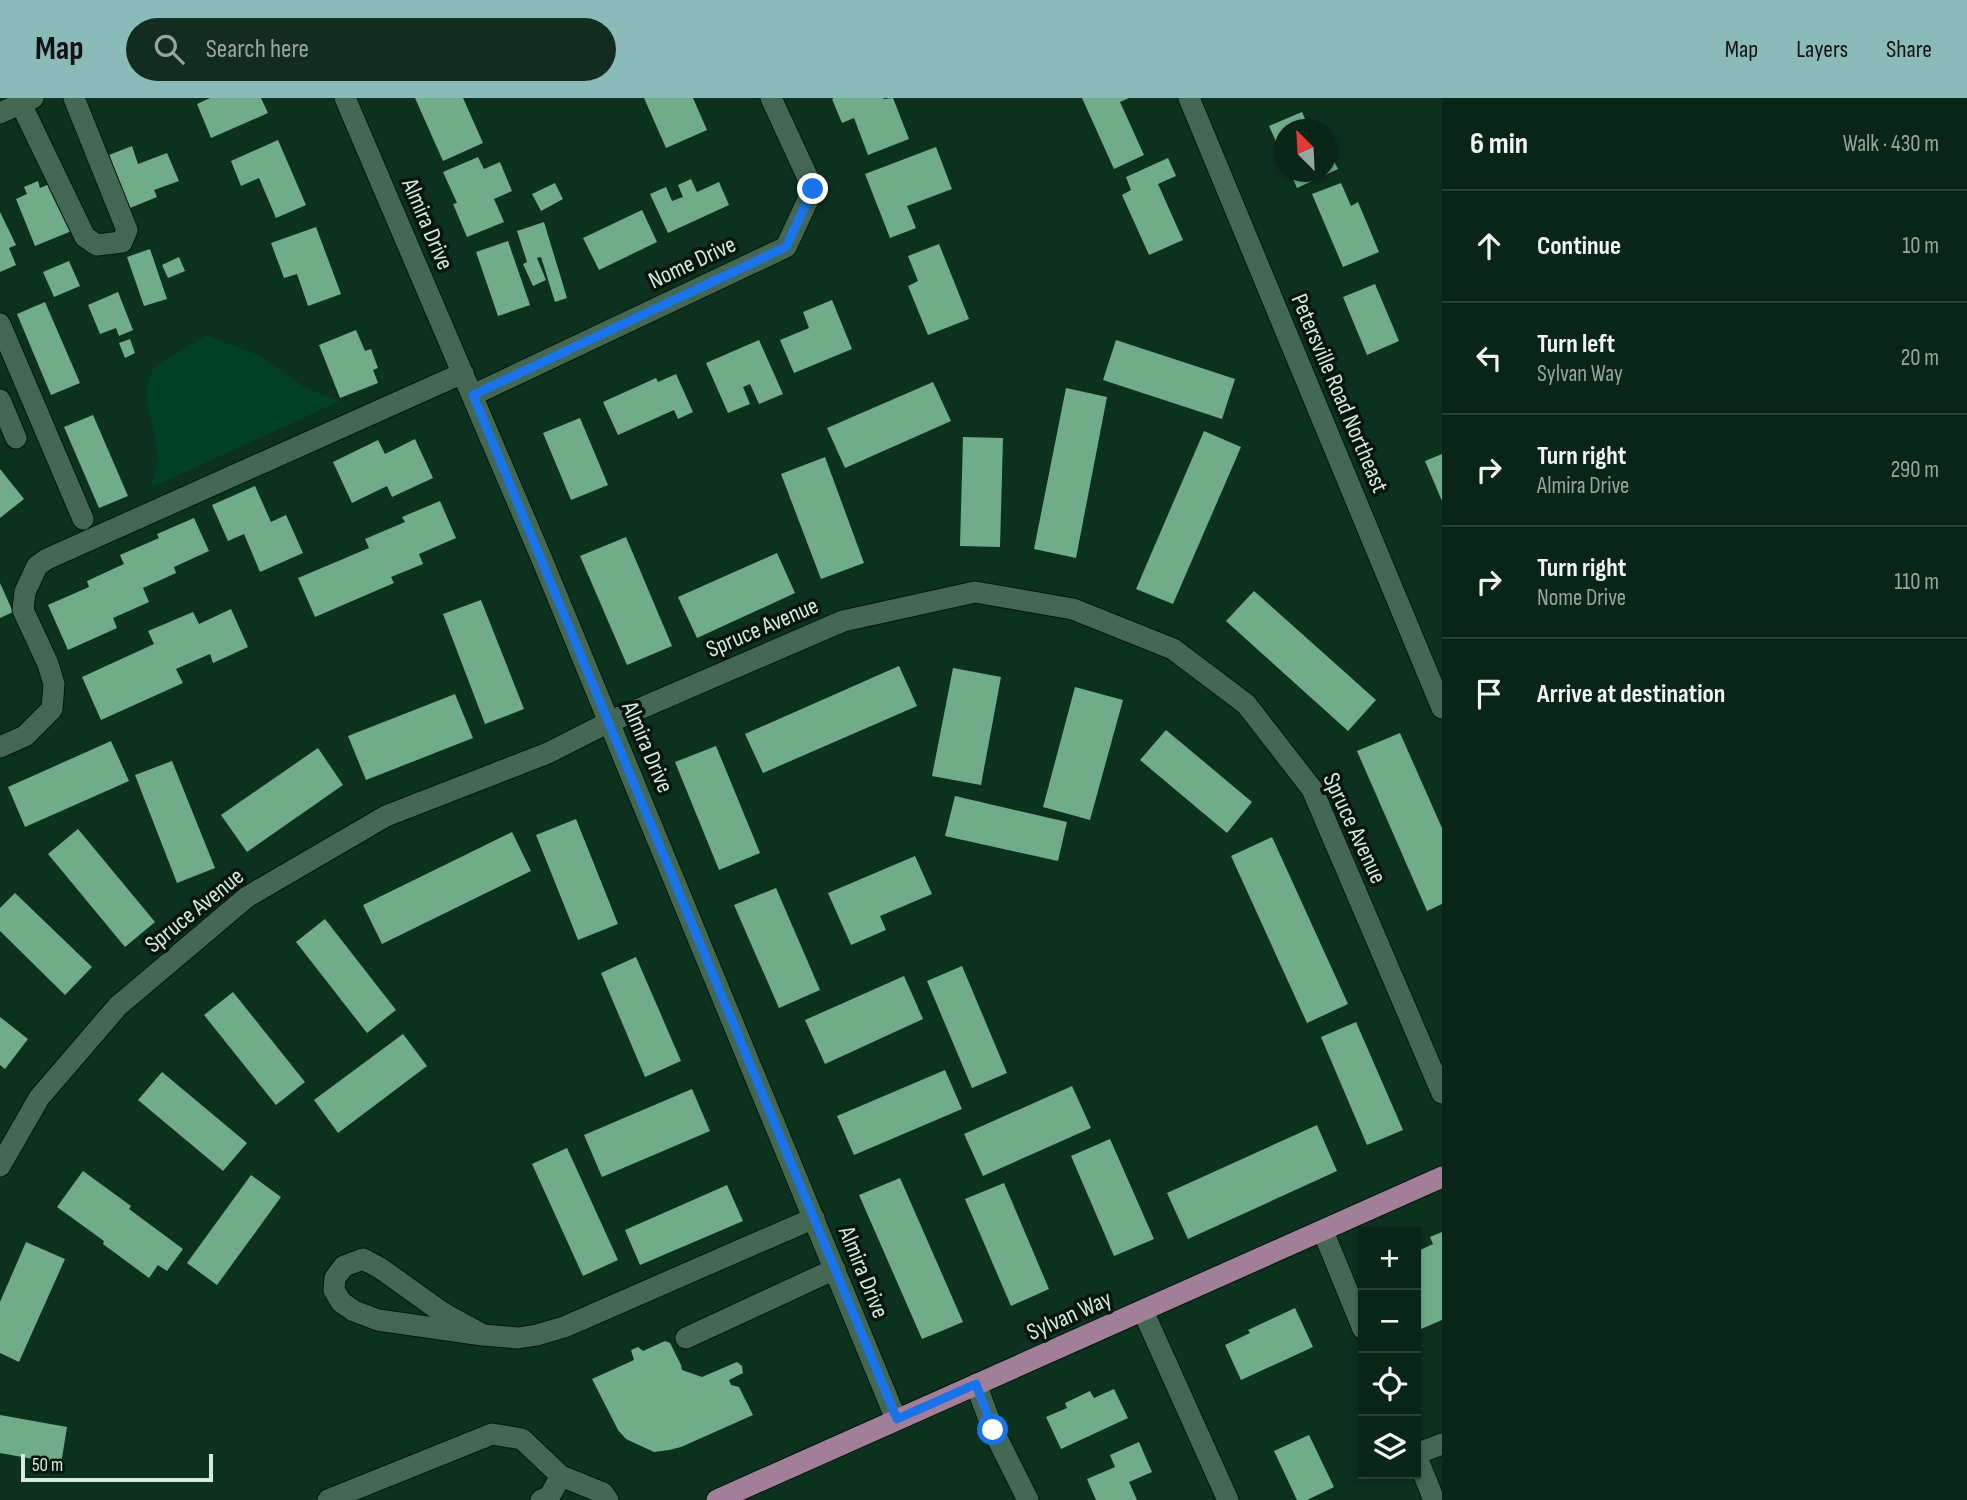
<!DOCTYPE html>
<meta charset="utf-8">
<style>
:root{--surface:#092517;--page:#122d20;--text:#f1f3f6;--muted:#99a5a1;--line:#294236;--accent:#8bbbb9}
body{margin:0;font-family:"Sofia Sans Condensed",sans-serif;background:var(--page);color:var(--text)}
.controls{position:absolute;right:21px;bottom:21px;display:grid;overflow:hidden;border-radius:0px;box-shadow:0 2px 5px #0004}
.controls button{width:63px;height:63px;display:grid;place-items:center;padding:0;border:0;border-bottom:2px solid var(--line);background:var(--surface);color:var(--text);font:35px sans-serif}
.compass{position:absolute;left:1274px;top:21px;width:63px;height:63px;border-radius:50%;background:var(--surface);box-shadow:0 2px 5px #0004;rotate:336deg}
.scale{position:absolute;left:21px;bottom:18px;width:192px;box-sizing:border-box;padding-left:7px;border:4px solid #d5e9dc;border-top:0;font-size:19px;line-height:24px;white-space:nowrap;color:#d5e9dc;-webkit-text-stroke:5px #07160d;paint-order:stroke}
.stop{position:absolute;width:21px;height:21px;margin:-16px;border:5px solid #1a73e8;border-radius:50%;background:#fff}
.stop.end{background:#1a73e8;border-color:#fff;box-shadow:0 2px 7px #0008}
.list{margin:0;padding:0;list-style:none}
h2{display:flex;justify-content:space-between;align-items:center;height:91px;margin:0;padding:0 28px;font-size:30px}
h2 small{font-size:23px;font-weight:400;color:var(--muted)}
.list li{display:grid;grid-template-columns:46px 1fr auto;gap:21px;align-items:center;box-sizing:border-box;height:112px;padding:0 28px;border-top:2px solid var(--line)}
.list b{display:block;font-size:26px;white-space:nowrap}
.list p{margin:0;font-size:23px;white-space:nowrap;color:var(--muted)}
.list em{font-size:23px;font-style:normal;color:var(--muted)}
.icon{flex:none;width:38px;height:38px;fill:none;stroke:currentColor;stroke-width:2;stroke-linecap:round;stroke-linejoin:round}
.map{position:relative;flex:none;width:1442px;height:1402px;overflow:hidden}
header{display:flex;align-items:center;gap:42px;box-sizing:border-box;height:98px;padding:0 35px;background:var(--accent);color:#111}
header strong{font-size:33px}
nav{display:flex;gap:38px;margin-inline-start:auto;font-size:24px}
.search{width:490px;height:63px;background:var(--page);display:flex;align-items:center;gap:18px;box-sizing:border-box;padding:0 24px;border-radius:38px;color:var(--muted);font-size:26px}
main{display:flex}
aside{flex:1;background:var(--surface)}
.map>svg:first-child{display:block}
.green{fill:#014025}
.building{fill:#70ac8a}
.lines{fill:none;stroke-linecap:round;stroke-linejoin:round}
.minor-casing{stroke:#00180a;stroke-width:23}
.major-casing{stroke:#00180a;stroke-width:23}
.minor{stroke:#436752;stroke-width:21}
.major{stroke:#a17f99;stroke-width:21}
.route{stroke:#1a73e8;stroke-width:9}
.labels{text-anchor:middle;stroke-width:7;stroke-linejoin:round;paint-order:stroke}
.street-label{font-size:24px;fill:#d5e9dc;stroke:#07160d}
</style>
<header>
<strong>Map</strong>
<div class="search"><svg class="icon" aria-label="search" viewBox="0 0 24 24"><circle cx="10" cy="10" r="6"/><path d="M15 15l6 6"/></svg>Search here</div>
<nav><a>Map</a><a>Layers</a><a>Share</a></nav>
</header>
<main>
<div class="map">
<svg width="1442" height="1402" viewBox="0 0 1442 1402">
<rect width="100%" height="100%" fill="#0c311f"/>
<!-- green -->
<path class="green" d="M206 237 256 256 306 290 340 303 150 390 159 361 145 293 153 270Z"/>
<!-- building -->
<g class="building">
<path d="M210 0H261L268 15 211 40 197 6Z"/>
<path d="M415 0H463L483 45 443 63Z"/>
<path d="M644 0H693L707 32 666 50Z"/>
<path d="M834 0H883L884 1 893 0 909 41 868 57 854 20 842 25 832 1Z"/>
<path d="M1082 0H1129L1120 4 1144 57 1114 71Z"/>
<path d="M1302 14 1310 32H1284V61L1269 28Z"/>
<path d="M278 42 306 107 276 120 259 80 241 88 231 63Z"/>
<path d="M132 48 138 66 167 55 179 83 154 92 157 99 130 110 109 57Z"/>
<path d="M936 49 952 91 907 108 916 130 890 140 865 76Z"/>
<path d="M478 59 484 71 500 64 512 93 494 101 504 124 467 139 453 106 457 105 443 74Z"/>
<path d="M1168 60 1176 78 1158 86 1183 142 1149 157 1122 97 1131 92 1126 79Z"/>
<path d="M1333 61 1338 71 1297 90 1290 74H1326V62Z"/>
<path d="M691 81 697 94 719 84 729 107 668 135 650 96 666 89 672 103 683 99 678 87Z"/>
<path d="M38 83 40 90 54 84 74 132 35 148 16 101 27 96 24 89Z"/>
<path d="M555 85 563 101 541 113 532 96Z"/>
<path d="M1341 85 1351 108 1358 104 1379 154 1343 169 1312 96Z"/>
<path d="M642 112 657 144 599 172 583 140Z"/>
<path d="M0 114 16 147 9 150 16 167 0 174Z"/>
<path d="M544 124 567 200 555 204 541 159 537 160 546 182 533 188 523 166 527 164 517 133Z"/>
<path d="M316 129 341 196 308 208 297 176 284 180 271 145Z"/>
<path d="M508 143 530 207 498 218 476 154Z"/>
<path d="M939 146 969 221 928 237 908 188 918 183 908 158Z"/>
<path d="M150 151 167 201 144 208 127 159Z"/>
<path d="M179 159 185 173 168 180 162 167Z"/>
<path d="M69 163 80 188 54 199 43 174Z"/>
<path d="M1375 186 1399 243 1367 257 1343 199Z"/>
<path d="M118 194 133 232 119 238 116 230 100 236 88 207Z"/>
<path d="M832 202 852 251 794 275 780 242 809 230 803 214Z"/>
<path d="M45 204 80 285 51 297 17 216Z"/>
<path d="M356 232 365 253 371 251 378 270 373 272 378 285 340 300 319 247Z"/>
<path d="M130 241 135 255 125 260 119 245Z"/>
<path d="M759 242 783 296 759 306 750 286 743 289 750 306 728 315 706 265Z"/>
<path d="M1116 242 1235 281 1222 321 1103 282Z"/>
<path d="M676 276 693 314 678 321 674 312 618 337 603 304 656 280 658 284Z"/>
<path d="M933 284 951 323 845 370 827 330Z"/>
<path d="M1066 290 1107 299 1076 460 1034 451Z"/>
<path d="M93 317 128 398 99 410 64 329Z"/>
<path d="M580 320 608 387 571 402 543 335Z"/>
<path d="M1204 333 1241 349 1173 506 1136 491Z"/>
<path d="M963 339 1003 340 1000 449 960 448Z"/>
<path d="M415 341 433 380 392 399 387 388 352 405 333 364 378 342 385 356Z"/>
<path d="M1442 356V403L1425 363Z"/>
<path d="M825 359 864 465 821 481 781 376Z"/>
<path d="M0 371 24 401 0 420Z"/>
<path d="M255 388 271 424 286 417 303 455 260 474 244 436 228 443 212 407Z"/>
<path d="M440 403 456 440 419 456 423 466 391 479 394 485 315 519 298 480 369 450 365 441 405 424 402 419Z"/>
<path d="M194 420 209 453 174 469 176 475 143 490 149 504 113 520 117 530 68 552 48 507 89 489 87 483 124 466 120 457 159 440 157 436Z"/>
<path d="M626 439 672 548 627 567 580 458Z"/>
<path d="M777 455 795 495 697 540 678 499Z"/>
<path d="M0 485 13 514 0 520Z"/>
<path d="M1254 493 1376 602 1348 633 1226 523Z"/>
<path d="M481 502 524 611 485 626 443 516Z"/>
<path d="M231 511 248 549 213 565 210 556 176 571 183 585 101 622 82 579 154 546 148 533 193 514 199 526Z"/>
<path d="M899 568 917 608 763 675 745 636Z"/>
<path d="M953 570 1001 579 981 687 932 678Z"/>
<path d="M1075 589 1123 602 1090 722 1043 709Z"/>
<path d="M455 596 473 640 366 682 348 638Z"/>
<path d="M1166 632 1252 704 1227 735 1140 662Z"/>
<path d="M1400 635 1442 730V806L1427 813 1357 653Z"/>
<path d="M111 643 129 683 25 729 8 689Z"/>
<path d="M716 648 760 755 719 772 675 664Z"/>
<path d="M318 650 343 687 247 754 221 717Z"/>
<path d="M172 663 215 770 177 785 135 677Z"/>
<path d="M955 698 1067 724 1058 763 945 738Z"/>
<path d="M576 721 618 826 578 842 536 737Z"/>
<path d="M78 731 155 824 125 849 48 756Z"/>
<path d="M512 734 531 773 382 846 363 807Z"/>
<path d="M1272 739 1348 906 1307 925 1231 758Z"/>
<path d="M915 758 932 796 880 818 886 832 851 847 828 795Z"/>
<path d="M776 790 820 892 779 910 734 807Z"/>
<path d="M15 795 92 869 65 897 0 833V810Z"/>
<path d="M325 821 396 912 367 935 296 844Z"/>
<path d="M636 859 681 963 645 979 601 875Z"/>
<path d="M962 868 1007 975 972 990 927 883Z"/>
<path d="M904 878 923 921 825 966 805 922Z"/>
<path d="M233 894 305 984 276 1007 204 917Z"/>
<path d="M0 919 28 941 5 971 0 967Z"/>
<path d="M1356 924 1403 1032 1367 1047 1321 939Z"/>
<path d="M403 936 427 968 338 1035 314 1002Z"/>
<path d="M945 972 962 1011 854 1057 837 1018Z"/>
<path d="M162 974 247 1045 223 1073 138 1002Z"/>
<path d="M1072 988 1091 1030 983 1078 964 1036Z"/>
<path d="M692 991 710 1033 602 1079 584 1037Z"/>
<path d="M1317 1027 1337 1073 1188 1141 1167 1095Z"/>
<path d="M1110 1041 1154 1141 1114 1158 1071 1058Z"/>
<path d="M567 1050 618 1162 583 1178 532 1066Z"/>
<path d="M83 1073 131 1108 129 1111 183 1151 167 1173 158 1167 149 1180 103 1146 104 1143 57 1109Z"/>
<path d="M251 1077 281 1099 217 1187 187 1165Z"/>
<path d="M900 1080 963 1224 922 1241 859 1097Z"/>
<path d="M1004 1085 1049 1191 1011 1208 965 1101Z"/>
<path d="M727 1087 743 1123 640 1167 625 1132Z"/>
<path d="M1442 1134V1222L1421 1231 1416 1220V1154L1433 1146 1430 1139Z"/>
<path d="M26 1144 65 1161 19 1264 0 1255V1204Z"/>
<path d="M1295 1210 1313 1249 1241 1282 1225 1247 1250 1235 1248 1232Z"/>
<path d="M665 1243 670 1245 681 1267 682 1272 702 1279 737 1264 742 1268 743 1275 729 1282 731 1287 739 1289 753 1317 681 1349 669 1352 654 1354 626 1341 618 1332 592 1281 634 1262 631 1252 638 1249 643 1253Z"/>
<path d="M1114 1291 1128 1320 1061 1351 1046 1319 1067 1310 1065 1305 1090 1293 1094 1300Z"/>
<path d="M0 1317 67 1329 61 1366 0 1355Z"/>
<path d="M1309 1337 1334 1389 1307 1402H1297L1274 1353Z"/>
<path d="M1139 1344 1152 1374 1129 1384 1137 1402H1096L1087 1381 1115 1369 1110 1357Z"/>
</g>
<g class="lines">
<defs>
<g id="minor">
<path d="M345 0 541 459 896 1321"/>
<path d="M1189 0 1442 610"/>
<path d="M21 6 85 139 97 147 122 144 127 132 74 0"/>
<path d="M0 15 33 0"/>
<path d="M0 226 83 421"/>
<path d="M473 297 786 149 813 91 771 0"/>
<path d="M0 302 16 340"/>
<path d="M0 649 25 638 52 611 54 586 48 566 23 512 25 494 37 468 47 461 463 275"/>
<path d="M0 1068 39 1000 118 908 247 799 386 718 548 655 609 624 843 523 975 494 1073 511 1173 551 1246 606 1312 691 1442 995"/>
<path d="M1323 1133 1363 1231"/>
<path d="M1143 1213 1228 1402"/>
<path d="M483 1237 378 1222 354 1213 341 1204 334 1192 335 1180 344 1168 363 1161 380 1170 443 1215 483 1237 518 1240 537 1237 564 1229 814 1120"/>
<path d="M686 1240 835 1171"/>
<path d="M976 1286 993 1332 1028 1402"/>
<path d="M1416 1356 1442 1346"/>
<path d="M1416 1357 1434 1402"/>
<path d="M328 1402 492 1336 522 1341 561 1378 603 1395 608 1402"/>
<path d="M541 1402 549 1399 561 1378"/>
</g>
<path id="major" d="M717 1402 1442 1079"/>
</defs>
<!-- minor casing -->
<use href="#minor" class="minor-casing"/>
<!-- major casing -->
<use href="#major" class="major-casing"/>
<!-- minor -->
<use href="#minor" class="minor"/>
<!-- major -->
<use href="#major" class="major"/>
</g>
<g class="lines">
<!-- route -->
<path class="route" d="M813 91 786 149 473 297 897 1321 976 1286 993 1332"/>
</g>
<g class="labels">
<!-- street labels -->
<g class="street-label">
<text transform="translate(428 126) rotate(67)" y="8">Almira Drive</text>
<text transform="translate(692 164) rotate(-25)" y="8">Nome Drive</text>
<text transform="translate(1340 295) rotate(67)" y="8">Petersville Road Northeast</text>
<text transform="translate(762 529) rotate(-23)" y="8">Spruce Avenue</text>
<text transform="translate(648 649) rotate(67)" y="8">Almira Drive</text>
<text transform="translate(1355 730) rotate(65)" y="8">Spruce Avenue</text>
<text transform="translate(194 812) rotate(-39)" y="8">Spruce Avenue</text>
<text transform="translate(864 1174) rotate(68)" y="8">Almira Drive</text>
<text transform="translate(1069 1217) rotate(-24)" y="8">Sylvan Way</text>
</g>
</g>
</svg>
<div class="controls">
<button>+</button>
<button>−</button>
<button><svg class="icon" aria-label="locate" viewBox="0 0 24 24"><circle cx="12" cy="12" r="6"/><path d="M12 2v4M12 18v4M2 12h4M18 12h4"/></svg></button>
<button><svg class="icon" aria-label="layers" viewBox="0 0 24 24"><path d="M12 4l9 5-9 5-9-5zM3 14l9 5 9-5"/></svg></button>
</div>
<svg class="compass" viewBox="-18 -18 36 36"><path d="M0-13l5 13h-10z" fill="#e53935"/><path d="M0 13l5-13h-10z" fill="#99a5a1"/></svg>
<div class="scale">50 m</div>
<div class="stop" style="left:993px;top:1332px"></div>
<div class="stop end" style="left:813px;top:91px"></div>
</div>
<aside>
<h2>6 min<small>Walk · 430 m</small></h2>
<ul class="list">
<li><svg class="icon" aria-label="ahead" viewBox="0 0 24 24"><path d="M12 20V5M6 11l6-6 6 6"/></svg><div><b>Continue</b></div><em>10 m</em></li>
<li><svg class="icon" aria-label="left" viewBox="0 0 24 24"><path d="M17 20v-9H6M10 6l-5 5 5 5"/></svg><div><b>Turn left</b><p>Sylvan Way</p></div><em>20 m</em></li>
<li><svg class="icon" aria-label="right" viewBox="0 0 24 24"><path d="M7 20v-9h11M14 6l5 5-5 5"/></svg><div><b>Turn right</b><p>Almira Drive</p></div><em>290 m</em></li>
<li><svg class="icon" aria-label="right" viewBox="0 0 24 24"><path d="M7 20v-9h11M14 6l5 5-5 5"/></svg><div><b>Turn right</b><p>Nome Drive</p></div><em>110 m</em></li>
<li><svg class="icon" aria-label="arrive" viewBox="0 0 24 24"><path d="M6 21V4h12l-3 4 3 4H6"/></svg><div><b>Arrive at destination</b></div></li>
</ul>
</aside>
</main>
